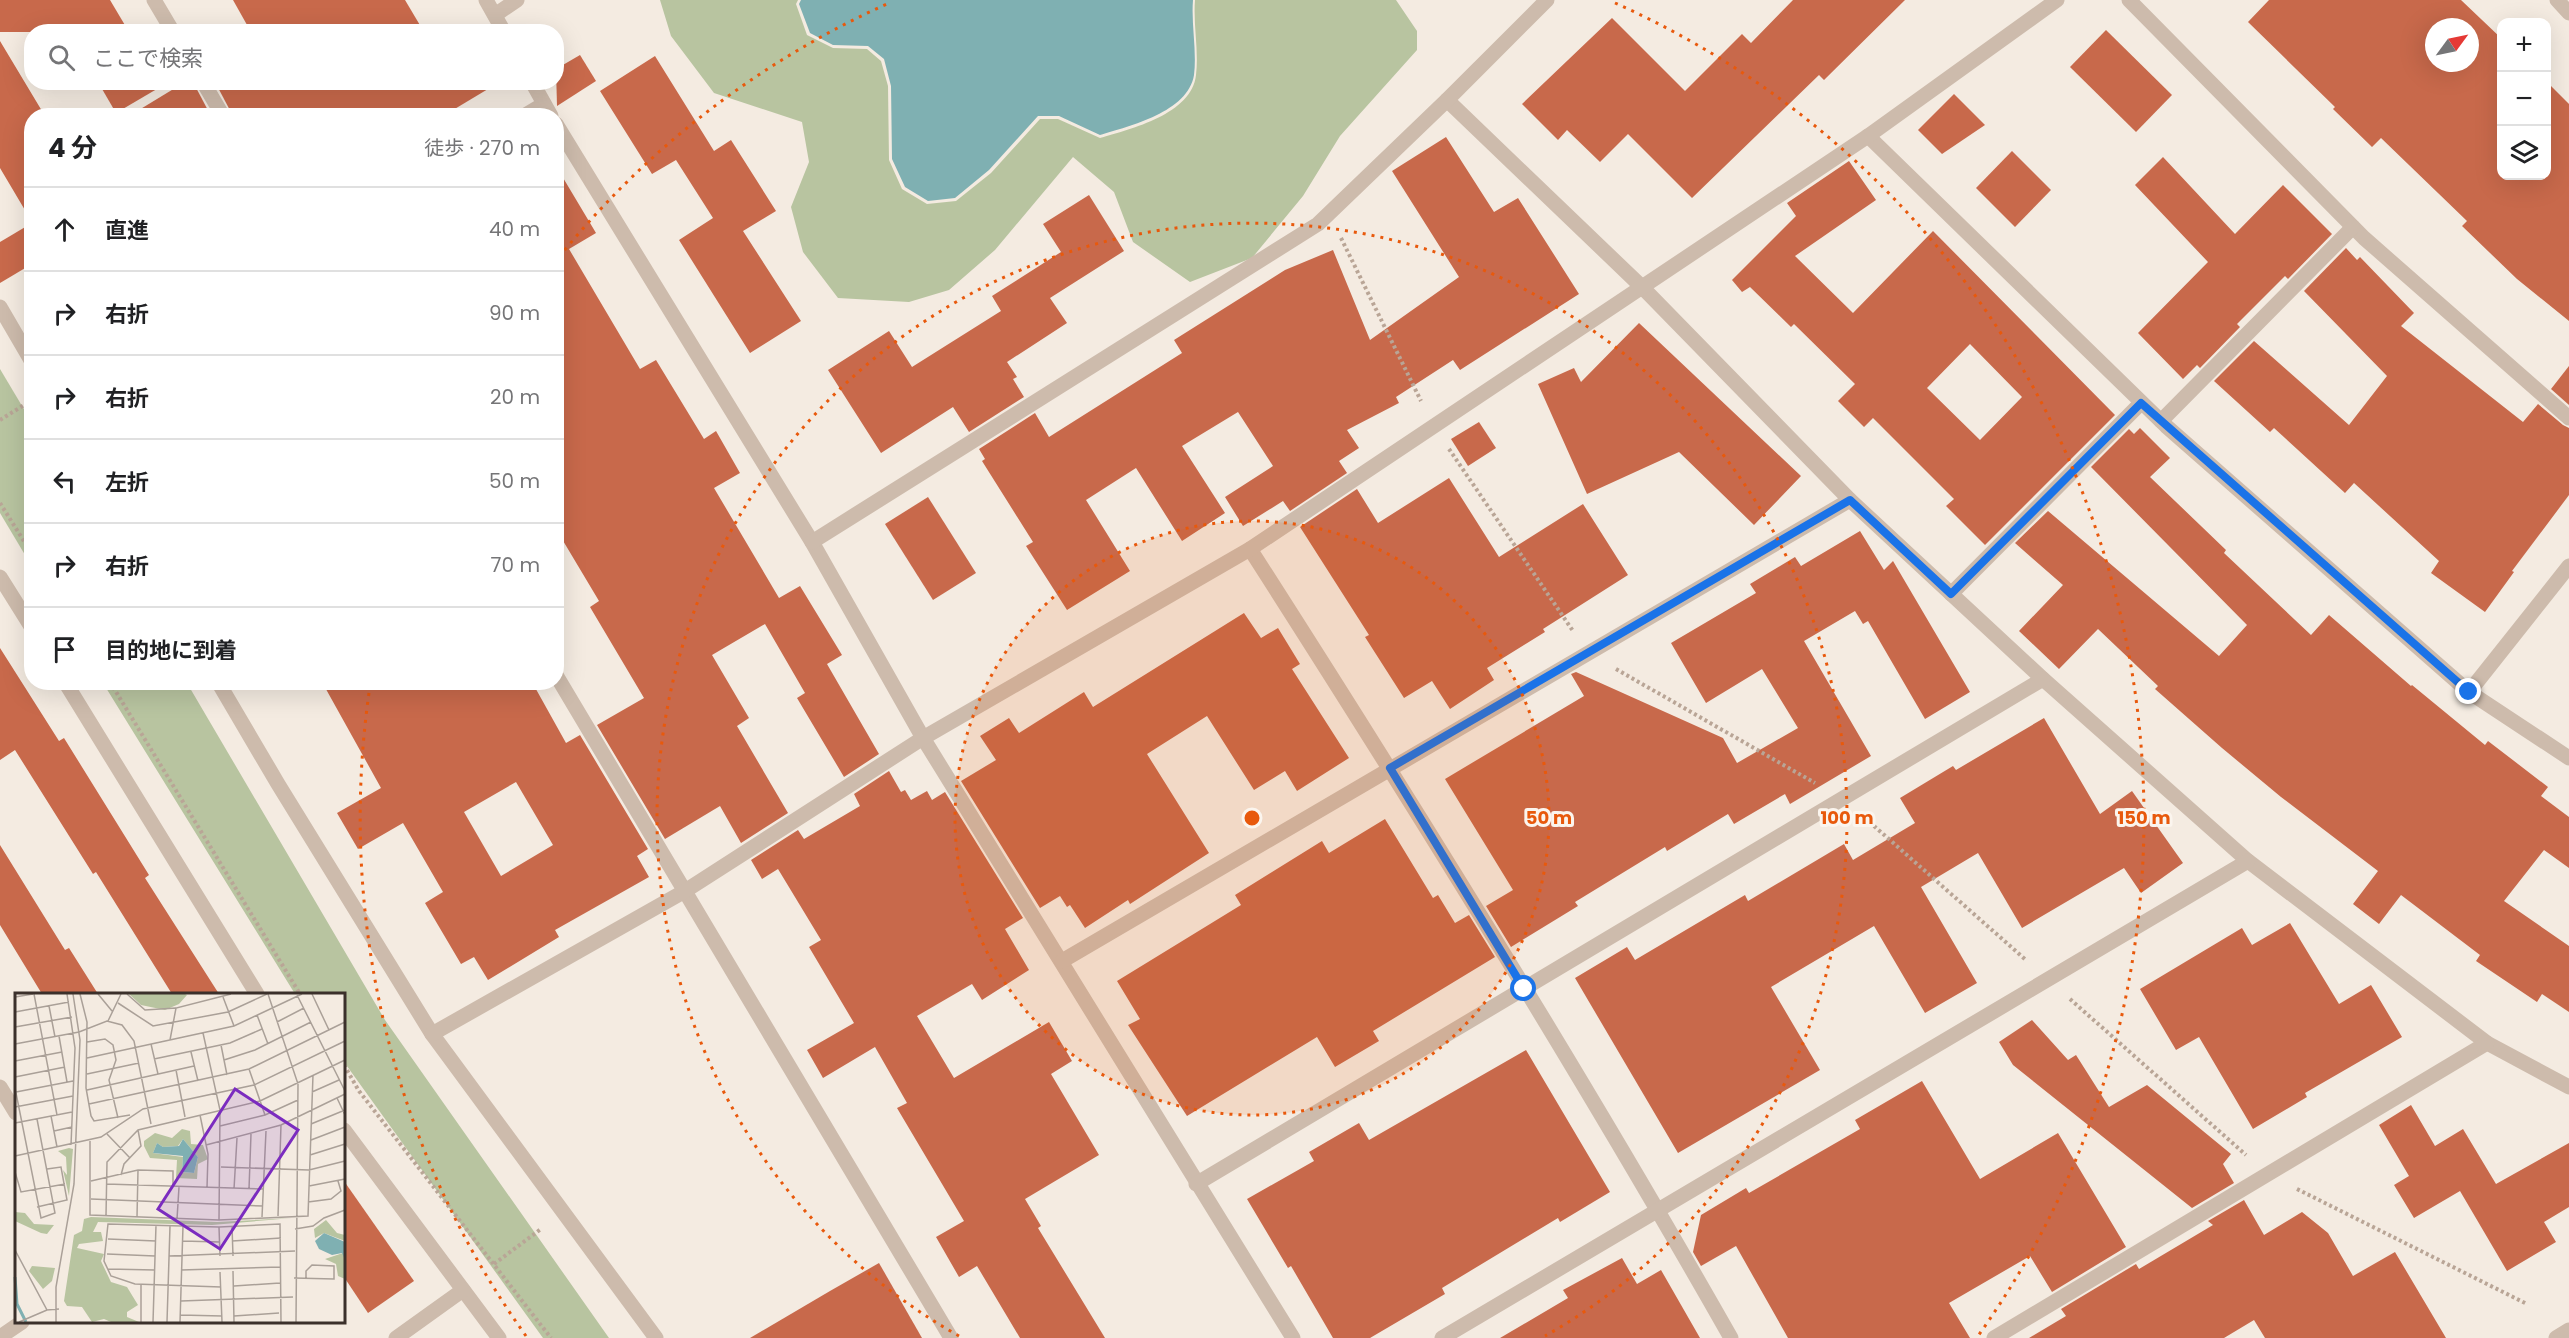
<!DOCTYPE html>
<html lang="ja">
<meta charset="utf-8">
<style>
:root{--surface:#fff;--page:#f2f2f2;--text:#202124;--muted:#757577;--line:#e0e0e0}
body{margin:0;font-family:Poppins,"Noto Sans JP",sans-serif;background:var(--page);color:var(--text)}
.controls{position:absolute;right:18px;top:18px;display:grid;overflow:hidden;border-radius:12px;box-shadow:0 6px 24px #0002}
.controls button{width:54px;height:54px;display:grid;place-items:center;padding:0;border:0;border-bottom:2px solid var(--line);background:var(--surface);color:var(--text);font:30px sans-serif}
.compass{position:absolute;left:2425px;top:18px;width:54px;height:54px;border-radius:50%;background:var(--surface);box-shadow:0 6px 24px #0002;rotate:57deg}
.stop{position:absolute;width:18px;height:18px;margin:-14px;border:4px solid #1a73e8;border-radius:50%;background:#fff}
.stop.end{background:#1a73e8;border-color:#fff;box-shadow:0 2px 6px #0008}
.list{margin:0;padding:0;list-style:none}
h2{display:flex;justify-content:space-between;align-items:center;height:78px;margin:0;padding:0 24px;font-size:26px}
h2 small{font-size:20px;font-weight:400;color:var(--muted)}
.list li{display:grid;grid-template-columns:39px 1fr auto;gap:18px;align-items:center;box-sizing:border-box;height:84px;padding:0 24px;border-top:2px solid var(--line)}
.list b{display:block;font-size:22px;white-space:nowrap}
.list em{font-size:20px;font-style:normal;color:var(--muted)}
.icon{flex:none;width:33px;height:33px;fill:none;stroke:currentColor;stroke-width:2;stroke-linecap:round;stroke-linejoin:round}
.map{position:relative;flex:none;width:2569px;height:1338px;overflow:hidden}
.search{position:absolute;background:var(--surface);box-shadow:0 6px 24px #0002;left:24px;top:24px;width:540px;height:66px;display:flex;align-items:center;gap:15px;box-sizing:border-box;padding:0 21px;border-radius:24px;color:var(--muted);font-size:22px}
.panel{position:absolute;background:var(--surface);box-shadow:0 6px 24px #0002;left:24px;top:108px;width:540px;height:582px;border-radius:24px}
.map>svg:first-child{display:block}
.green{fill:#b8c4a0}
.water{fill:#7fb0b2}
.building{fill:#c8694b;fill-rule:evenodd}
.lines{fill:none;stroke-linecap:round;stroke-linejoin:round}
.path{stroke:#b9a596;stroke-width:4;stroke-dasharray:3 3;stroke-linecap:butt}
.minor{stroke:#cdbbac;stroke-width:15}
.route{stroke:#1a73e8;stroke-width:8}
.ring{fill:none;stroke:#e8590c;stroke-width:3;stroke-dasharray:3 6}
.inset-river{fill:none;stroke:#7fb0b2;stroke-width:3}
.inset-road{fill:none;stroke:#aaa098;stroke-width:1.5}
.view{fill:#7b2cbf;fill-opacity:0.15;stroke:#7b2cbf;stroke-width:3}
.inset-edge{fill:none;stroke:#3b302b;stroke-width:3}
.centre{fill:#e8590c;stroke:#fbf5ee;stroke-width:3}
.ring-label{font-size:18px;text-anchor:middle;font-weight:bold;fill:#e8590c;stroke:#fbf5ee;stroke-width:6;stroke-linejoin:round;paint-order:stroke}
</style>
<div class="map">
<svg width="2569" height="1338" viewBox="0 0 2569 1338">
<rect width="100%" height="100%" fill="#f4ebe1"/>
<!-- green -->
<g class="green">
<path d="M660 0H798L796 4 807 35 833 48 867 49 881 61 888 86 889 160 902 189 927 204 956 201 991 173 1040 119H1058L1100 138C1131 129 1192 114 1196 75 1199 50 1193 25 1195 0H1396L1417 31V50L1340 136 1303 196 1252 258 1190 282 1133 242 1114 192 1073 157 995 250 949 290 909 302 838 298 803 252 791 207 809 162 802 122 714 93 671 36Z"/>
<path d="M0 369 31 421V565L0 513Z"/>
<path d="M103 683H187L385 1020 609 1338H543L344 1062V994H295Z"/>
</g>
<!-- water -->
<path class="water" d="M801 0H1193C1191 24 1197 51 1194 75 1188 112 1130 126 1100 135L1059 116H1038L989 170 955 198 928 201 905 187 892 159 891 86 884 59 868 46 833 45 810 33 799 4Z"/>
<!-- building -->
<g class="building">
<path d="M0 0H110L129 32H0Z"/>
<path d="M233 0H405L424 32H251Z"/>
<path d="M1793 0H1905L1824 80 1819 75 1692 198 1628 134 1600 162 1567 130 1558 140 1522 104 1612 18 1685 91 1742 34 1751 43Z"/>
<path d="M2269 0H2461L2502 39V176H2547V82L2569 104V321L2517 279 2462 226 2467 221 2381 138 2372 147 2333 109 2335 107 2248 22ZM2434 27H2470V63H2434Z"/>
<path d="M2106 30 2172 95 2136 132 2070 67Z"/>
<path d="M0 41 45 116H32V222L0 168Z"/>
<path d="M580 55 596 81 557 106 556 69Z"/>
<path d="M655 56 714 151 731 140 776 211 743 231 801 321 750 353 679 240 713 218 676 160 652 174 600 91Z"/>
<path d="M98 82H159L162 86 116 113Z"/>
<path d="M185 82H193L211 116H129Z"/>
<path d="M215 82H497L498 83 443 116H233Z"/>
<path d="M1954 94 1985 125 1942 154 1918 130Z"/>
<path d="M1446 137 1494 212 1518 198 1579 294 1460 370 1453 360 1396 397 1399 403 1347 430 1359 448 1339 461 1347 473 1290 511 1283 501 1243 526 1225 497 1273 466 1238 412 1182 446 1225 513 1182 541 1136 468 1086 500 1130 571 1067 610 1026 546 1033 542 982 461 985 459 979 449 1035 413 1049 437 1182 353 1174 340 1285 270 1333 250 1370 340 1459 277 1392 171Z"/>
<path d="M2012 151 2051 190 2015 227 1976 188Z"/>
<path d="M2163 157 2235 234 2283 185 2332 234 2288 279 2285 276 2237 324 2240 327 2200 368 2197 365 2183 379 2138 333 2208 262 2135 185Z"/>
<path d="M1849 161 1876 200 1795 256 1853 313 1933 231 2115 415 1985 545 1946 506 1954 499 1873 418 1864 427 1838 401 1855 384 1794 324 1791 327 1750 287 1742 292 1732 280 1796 216 1787 203ZM1970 344 2022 397 1980 440 1927 388Z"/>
<path d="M556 166 596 233 569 249 640 369 656 360 704 439 716 431 740 473 714 488 779 598 800 586 842 655 827 664 879 754 844 777 797 698 805 693 765 624 712 655 749 718 737 726 788 813 741 843 720 806 665 839 597 725 644 698 590 607 599 601 556 529Z"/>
<path d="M1089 195 1124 251 1050 298 1067 323 1007 362 1017 377 1013 379 1024 397 969 432 953 407 881 453 828 370 889 331 912 367 1001 311 992 296 1061 252 1043 224Z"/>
<path d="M32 223V264L0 283V242Z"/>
<path d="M2346 248 2357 260 2360 257 2414 313 2401 326 2523 422 2538 404 2563 425 2569 428V495L2512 571 2514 572 2485 612 2431 573 2439 561 2354 483 2345 493 2274 428 2270 432 2214 381 2254 341 2349 425 2387 376 2304 291Z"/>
<path d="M1639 323 1801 476 1754 525 1679 452 1587 494 1538 384 1574 368 1581 382Z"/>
<path d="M2569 366V405L2551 389Z"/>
<path d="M1479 422 1496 448 1468 466 1451 439Z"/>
<path d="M2140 428 2170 458 2150 477 2226 550 2224 553 2311 635 2329 615 2411 686 2412 685 2485 745 2488 741 2548 787 2541 796 2569 817V868L2544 850 2504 901 2569 946V1012L2542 994 2537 1002 2476 961 2480 955 2401 895 2379 924 2353 904 2378 871 2281 797 2222 748 2155 689 2158 686 2098 629 2059 669 2019 631 2063 585 2015 543 2048 511 2219 656 2247 625 2091 467 2129 429 2134 434Z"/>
<path d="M1449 478 1499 557 1583 504 1628 575 1543 629 1545 632 1487 668 1494 680 1450 709 1432 681 1404 698 1365 637 1369 635 1300 527 1357 489 1378 523Z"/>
<path d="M928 497 976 573 933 600 885 524Z"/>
<path d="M1860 531 1884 570 1893 561 1970 692 1925 719 1868 621 1863 624 1855 611 1804 641 1871 756 1790 804 1785 794 1734 824 1728 814 1667 851 1665 847 1575 902 1578 906 1511 947 1486 906 1513 890 1445 779 1584 696 1571 674 1576 672 1723 738 1737 763 1798 728 1762 669 1706 703 1671 643 1756 593 1750 584 1795 557 1801 566Z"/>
<path d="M1244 613 1261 638 1278 628 1300 664 1292 669 1349 758 1297 791 1285 771 1254 790 1207 716 1147 754 1209 853 1130 904 1128 900 1085 928 1070 905 1067 907 1060 896 1040 908 961 781 996 760 980 736 1009 718 1019 733 1084 692 1093 707Z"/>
<path d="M0 648 59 741 64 738 149 875 145 878 219 994H172L96 872 93 874 15 750 0 760Z"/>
<path d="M322 682H532L566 743 580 735 648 849 637 856 649 877 555 930 559 937 488 980 474 957 461 964 425 903 443 892 403 823 358 849 337 813 381 788ZM516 782 553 845 501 876 464 812Z"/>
<path d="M2044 718 2100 814 2132 791 2183 863 2141 893 2124 868 2022 928 1978 853 1921 887 1977 983 1925 1013 1874 926 1771 987 1820 1070 1678 1153 1575 978 1627 947 1635 960 1745 895 1748 901 1844 844 1853 860 1915 823 1900 798 1953 766 1956 770Z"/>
<path d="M889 771 901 792 905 790 911 800 927 791 932 800 945 792 1023 918 1005 929 1029 970 982 1000 972 984 917 1016 954 1078 1049 1022 1072 1061 1051 1074 1099 1155 1025 1199 1041 1226 1038 1228 1105 1338H1020L977 1266 959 1277 936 1237 964 1221 897 1108 907 1103 875 1047 823 1078 807 1050 854 1023 809 947 821 940 778 869 762 879 751 860 798 830 804 839 860 806 854 794Z"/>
<path d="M1385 819 1433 898 1438 895 1455 923 1469 915 1495 957 1373 1031 1379 1041 1335 1067 1317 1037 1187 1116 1128 1025 1140 1019 1117 981 1241 905 1235 895 1322 841 1329 853Z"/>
<path d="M0 845 65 950 69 948 98 994H42L0 925Z"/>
<path d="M2290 923 2339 1004 2371 985 2402 1037 2305 1093 2307 1097 2253 1129 2199 1037 2176 1050 2140 989 2242 928 2252 945Z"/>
<path d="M2032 1020 2068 1060 2076 1055 2109 1107 2147 1085 2231 1154 2223 1164 2234 1183 2192 1208 2013 1065 1999 1042Z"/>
<path d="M1526 1050 1610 1192 1560 1222 1558 1218 1442 1288 1445 1294 1370 1338H1333L1291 1266 1288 1268 1247 1199 1314 1161 1309 1152 1359 1123 1369 1140Z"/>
<path d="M1922 1081 1980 1179 2058 1133 2126 1247 2052 1292 2030 1256 1949 1303 1970 1338H1788L1736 1246 1701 1266 1693 1252 1701 1215 1746 1188 1749 1193 1860 1129 1855 1120Z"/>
<path d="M2411 1105 2435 1146 2463 1129 2496 1184 2569 1143V1207L2544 1222 2556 1242 2507 1271 2460 1191 2414 1218 2394 1185 2409 1176 2379 1125Z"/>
<path d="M344 1181 414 1281 368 1313 344 1277Z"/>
<path d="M2244 1200 2264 1235 2302 1212 2328 1233 2353 1276 2395 1252 2446 1338H2265L2254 1320 2224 1338H2029L2066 1316 2061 1309 2136 1264 2139 1269 2213 1225 2208 1221Z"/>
<path d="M1622 1258 1637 1284 1661 1270 1700 1338H1500L1568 1298 1563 1290Z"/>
<path d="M879 1263 922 1338H750L830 1291Z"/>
</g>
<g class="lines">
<!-- path -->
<g class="path">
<path d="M1341 238 1421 401"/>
<path d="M0 420 32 400"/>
<path d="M1449 449 1573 631"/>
<path d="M0 503 32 554"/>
<path d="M1616 669 1815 783"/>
<path d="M110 682 300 994"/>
<path d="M1865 818 2026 960"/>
<path d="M2070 999 2246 1155"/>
<path d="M344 1065 359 1091 551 1338"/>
<path d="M2297 1189 2527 1304"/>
<path d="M494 1264 541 1229"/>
</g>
<!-- minor -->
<g class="minor">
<path d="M154 0 173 32"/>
<path d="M486 0 504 32"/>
<path d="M2129 0 2364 238 2569 418"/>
<path d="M2557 0 2569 13"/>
<path d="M495 15 517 0"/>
<path d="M203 82 223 116"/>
<path d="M532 82 551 116"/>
<path d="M1447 100 1643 288 1850 500 2043 679 2248 861 2487 1043 2569 1087"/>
<path d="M524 116 544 104"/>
<path d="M556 124 812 542 923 738 1293 1338"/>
<path d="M1868 136 2166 426 2469 692 2569 758"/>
<path d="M0 307 32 362"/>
<path d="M2161 421 2353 227"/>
<path d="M812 542 1318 224 1447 100 1547 0"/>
<path d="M1250 549C1416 808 1579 1070 1731 1338"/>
<path d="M0 577 32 628"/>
<path d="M1951 594 2141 403"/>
<path d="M556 675 951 1338"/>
<path d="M65 682 257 994"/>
<path d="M218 682 278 784 432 1034 656 1338"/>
<path d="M2469 692 2569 566"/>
<path d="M1062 961 1850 500"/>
<path d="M432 1034 685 891 923 738 1250 549 1868 136 2057 0"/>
<path d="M0 1087 16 1113"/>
<path d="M344 1130 499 1338"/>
<path d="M1196 1184 2043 679"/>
<path d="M0 1337 22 1322"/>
<path d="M396 1338 463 1290"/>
<path d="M1442 1338 2248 861"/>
<path d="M1994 1338 2487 1043"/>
<path d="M2556 1338 2569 1330"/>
</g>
</g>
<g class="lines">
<!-- route -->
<path class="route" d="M1524 989 1390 768 1850 500 1951 594 2141 403 2469 692"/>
</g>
<!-- distance rings -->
<circle cx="1252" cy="818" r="297" fill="#e8590c" fill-opacity=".12"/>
<g class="ring">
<circle cx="1252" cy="818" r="297"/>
<path d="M959 1336A595 595 0 1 1 1545 1336"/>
<path d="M526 1336A892 892 0 0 1 370 686M559 257A892 892 0 0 1 889 3M1615 3A892 892 0 0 1 1978 1336"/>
</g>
<!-- overview -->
<g transform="translate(15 993)">
<rect width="330" height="330" fill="#f4ebe1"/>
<path d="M114 1H170L172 2 164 11 150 17 126 12ZM167 136 175 138 176 151 188 152 193 166 183 171 182 186 161 185 162 167 135 165 129 153V148L140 140 157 145ZM168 146 183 164 179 180 167 179 168 164 138 160 142 150 148 154 163 153ZM54 155 58 156 54 203 48 177 52 182 51 164 43 158ZM0 219 10 220 19 231 39 232 32 241 26 240 0 228ZM76 224 202 229 277 225 197 232 83 229 78 239H86L88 248 64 251 62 255 89 261 86 268 96 289 112 294 123 312 112 319V324L124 329H96L89 326 77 329 67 314 52 313 49 308 59 242 67 238 69 226ZM311 227 322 240 330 242V248L309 240 300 245 299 236ZM328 260 330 267V286L323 283 321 271 310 266ZM17 273 40 275 37 288 28 296 14 278Z" fill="#b8c4a0" fill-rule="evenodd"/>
<path d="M168 146 183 164 179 180 167 179 168 163 138 160 142 150 148 154 164 153ZM309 240 330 249V267L327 260 317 262 304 256 300 248Z" fill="#7fb0b2"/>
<path class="inset-river" d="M0 284 2 311 11 329"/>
<path class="inset-road" d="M19 1 42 122M52 1 60 55 56 152M65 1 72 29 71 95 76 123 79 128 115 122M83 1 97 18M112 1 130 17 161 15M253 1 283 91 281 329M297 1 314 37M282 2 330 98M0 4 18 1M208 4 219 33M103 10 138 33 213 19 252 1M34 13 40 44M0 19 54 9M242 22 253 51M93 28 106 1M262 29 289 15M0 34 57 24M188 40 205 117 204 227M44 43 52 89M155 47 161 15 216 1M72 49 90 46 98 52 101 67 94 87 103 125M0 51 64 39 92 28 107 32 119 48 136 131M136 51 143 81M206 52 212 82M176 59 183 88M72 65 219 33 287 1M139 66 215 50 247 36M209 67 240 57 296 29M0 68 47 59M234 76 250 122M161 77 170 124M72 81 124 70M0 84 50 74M0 95 26 225 40 220 22 126M72 97 179 73M1 99 58 88M297 99 324 87M322 105 330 122M74 111 234 76 330 29M0 114 58 103M185 122 193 161 192 195M36 123 42 154M0 130 57 119M296 131 330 117M205 133 250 122 283 107M39 138 57 134M92 141 115 165M296 147 330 134M75 148V222L204 227 293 223 298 82M191 152 266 132 330 101M295 162 330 151M0 163 86 144 128 116 239 92 330 48M206 174 294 177 330 168M0 179 6 199 50 191M106 182 109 171 126 153 123 137M76 188 123 177 158 178V193M91 191 248 196M294 193 330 186M219 196 222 145M234 196 236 141M76 206 248 213M293 209 316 206 326 198 323 188M22 214 52 207 46 174 32 176M91 223 92 169 123 137 245 108 330 67M263 223 266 132M122 224 123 177M247 224 251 138M162 226 164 194M217 233 218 263M204 234 205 263M280 236 298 233 309 225 330 217M93 246 141 248M167 248 205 249M217 248 266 245M0 257 32 317 44 316M92 261 140 263M154 263 280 258M93 276 140 277M166 277 265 274M218 278 219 329M205 279 207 329M279 285 319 286V273L297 272 291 278V285M219 293 265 290M206 294 120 291 96 283 89 268 93 231 204 234 265 231 266 329M166 308 278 304M165 322 207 323M219 323 264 320M4 329 32 317M41 329V294L59 191 65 47 58 1M126 329V292M138 329 141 232M152 329 155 233M165 329 168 233"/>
<path class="view" d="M220 96 283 137 205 256 143 216Z"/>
<rect width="330" height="330" class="inset-edge"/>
</g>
<circle cx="1252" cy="818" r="9" class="centre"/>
<g class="ring-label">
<text x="1549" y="824">50 m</text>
<text x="1847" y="824">100 m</text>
<text x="2144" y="824">150 m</text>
</g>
</svg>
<div class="controls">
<button>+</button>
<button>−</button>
<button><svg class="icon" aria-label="layers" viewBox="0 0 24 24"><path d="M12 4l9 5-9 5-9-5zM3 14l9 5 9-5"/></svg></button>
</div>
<svg class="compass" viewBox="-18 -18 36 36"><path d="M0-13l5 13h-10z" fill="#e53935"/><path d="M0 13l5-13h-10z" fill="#757577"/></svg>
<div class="stop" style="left:1524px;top:989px"></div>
<div class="stop end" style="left:2469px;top:692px"></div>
<div class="search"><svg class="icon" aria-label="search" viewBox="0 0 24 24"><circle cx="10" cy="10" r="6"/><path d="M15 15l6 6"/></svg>ここで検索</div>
<section class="panel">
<h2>4 分<small>徒歩 · 270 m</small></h2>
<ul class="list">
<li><svg class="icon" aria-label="ahead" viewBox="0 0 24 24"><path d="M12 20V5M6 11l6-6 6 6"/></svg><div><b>直進</b></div><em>40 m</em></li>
<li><svg class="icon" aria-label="right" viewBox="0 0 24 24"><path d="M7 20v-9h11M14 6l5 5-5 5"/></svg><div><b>右折</b></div><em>90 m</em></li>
<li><svg class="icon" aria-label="right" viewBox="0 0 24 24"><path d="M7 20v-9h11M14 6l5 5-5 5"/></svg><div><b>右折</b></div><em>20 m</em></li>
<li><svg class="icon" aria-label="left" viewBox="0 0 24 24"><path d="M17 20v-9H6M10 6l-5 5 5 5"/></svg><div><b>左折</b></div><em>50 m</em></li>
<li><svg class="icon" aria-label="right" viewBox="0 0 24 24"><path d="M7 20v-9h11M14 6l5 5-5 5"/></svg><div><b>右折</b></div><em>70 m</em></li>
<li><svg class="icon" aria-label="arrive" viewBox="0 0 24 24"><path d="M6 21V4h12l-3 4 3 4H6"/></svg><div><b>目的地に到着</b></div></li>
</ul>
</section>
</div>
